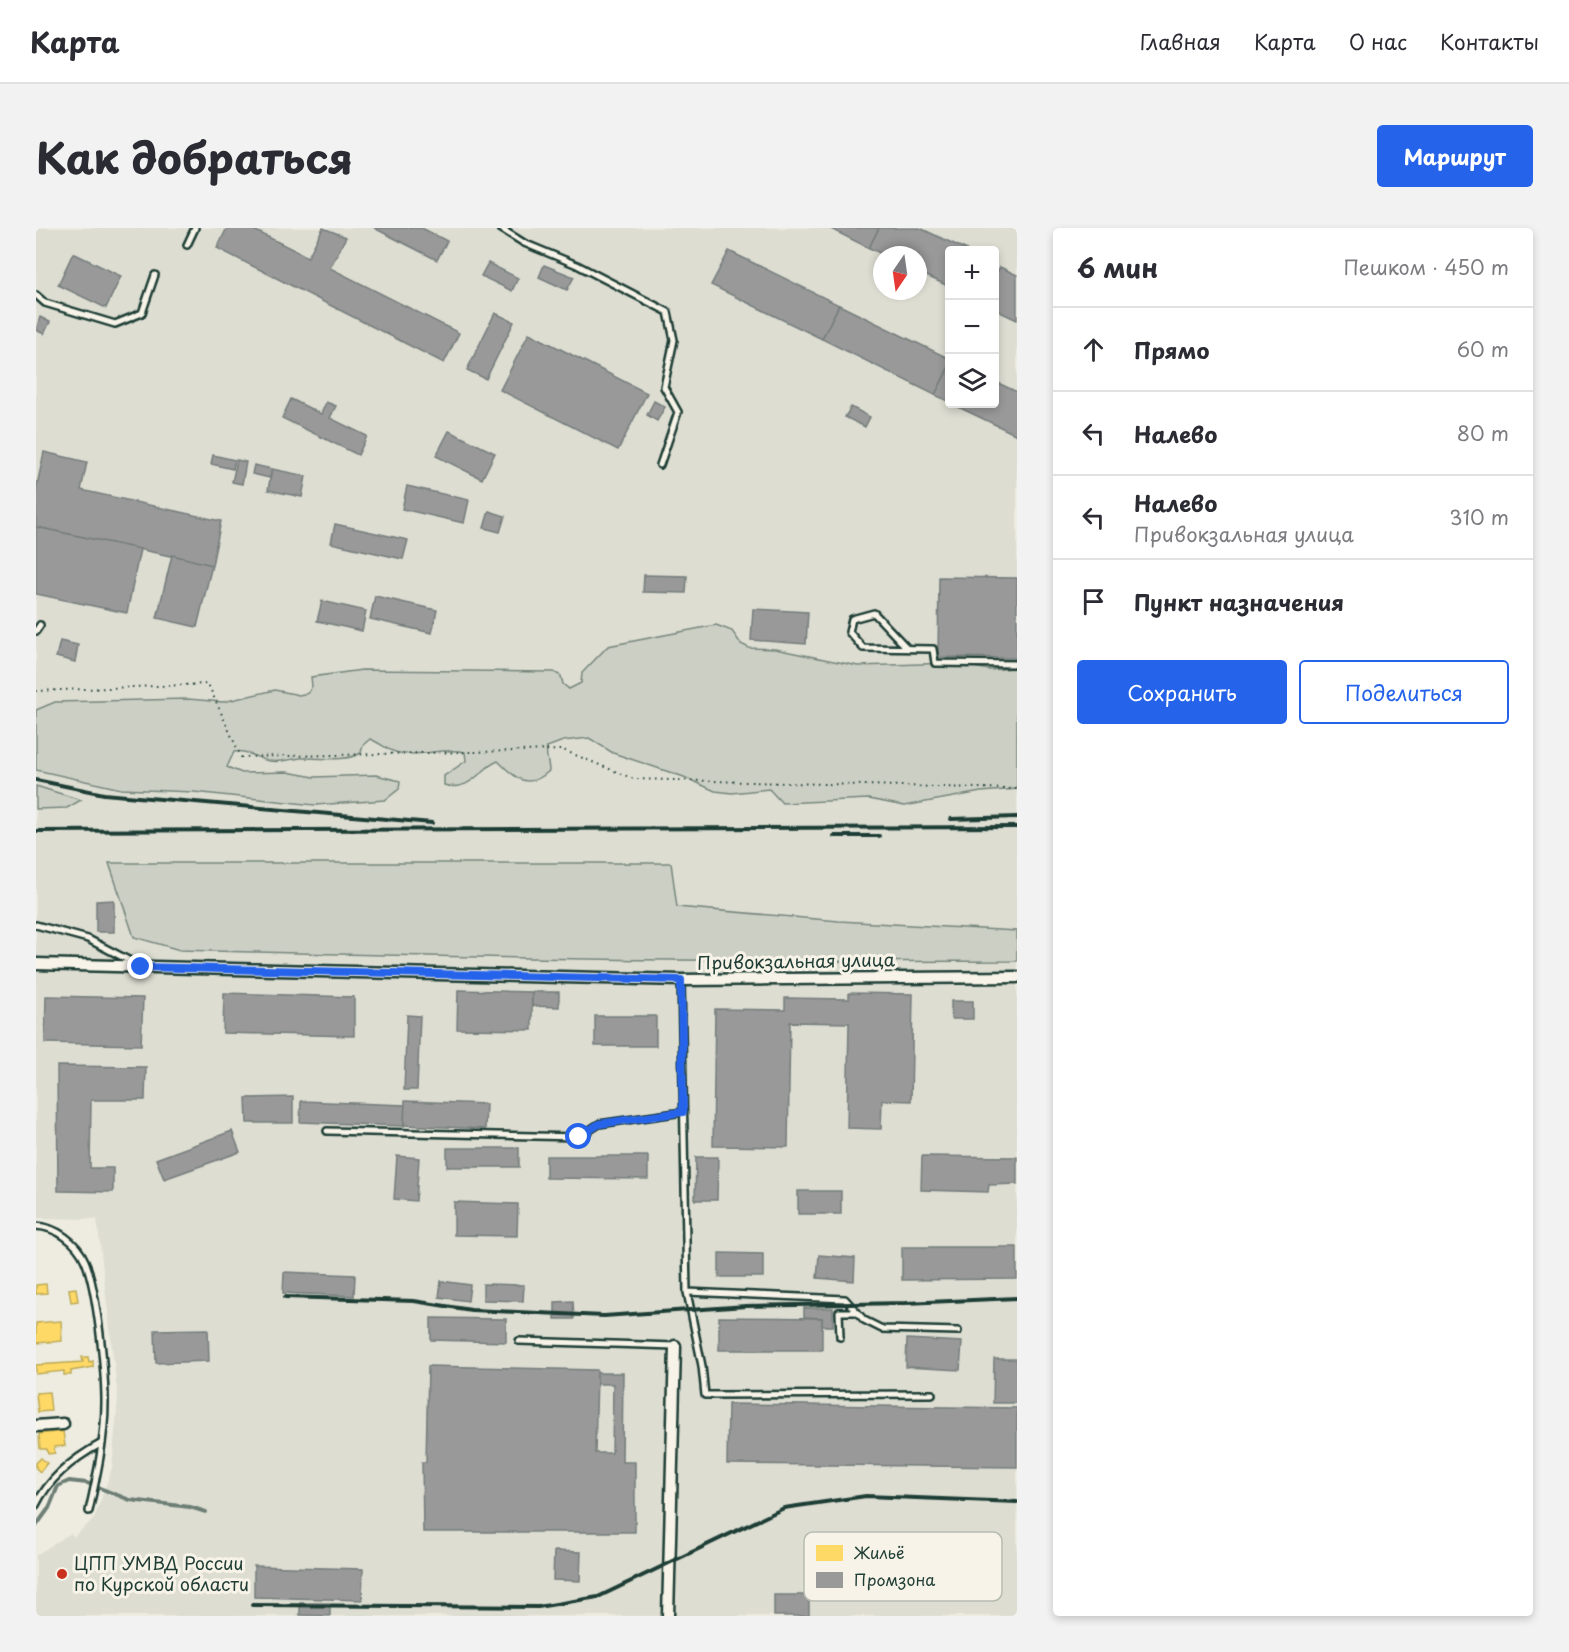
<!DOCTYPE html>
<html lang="ru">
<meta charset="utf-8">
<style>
:root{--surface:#fff;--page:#f2f2f3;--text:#2b2b33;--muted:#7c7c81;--line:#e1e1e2;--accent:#2563eb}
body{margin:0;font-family:"Playpen Sans",sans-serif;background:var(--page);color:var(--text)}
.controls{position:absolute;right:18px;top:18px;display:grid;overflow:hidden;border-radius:6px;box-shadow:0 3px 9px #0003}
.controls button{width:54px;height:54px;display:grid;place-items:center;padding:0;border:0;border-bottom:2px solid var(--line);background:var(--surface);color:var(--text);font:30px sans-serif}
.compass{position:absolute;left:837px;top:18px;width:54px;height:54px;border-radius:50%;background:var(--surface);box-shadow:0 3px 9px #0003;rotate:193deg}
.stop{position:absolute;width:18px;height:18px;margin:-14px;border:4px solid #2563eb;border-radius:50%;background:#fff}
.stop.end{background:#2563eb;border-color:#fff;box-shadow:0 2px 6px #0008}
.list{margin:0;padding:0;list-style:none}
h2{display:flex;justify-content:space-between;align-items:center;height:78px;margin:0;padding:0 24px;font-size:26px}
h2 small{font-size:20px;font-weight:400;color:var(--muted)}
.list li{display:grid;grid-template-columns:39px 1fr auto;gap:18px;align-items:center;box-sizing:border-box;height:84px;padding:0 24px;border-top:2px solid var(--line)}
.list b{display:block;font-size:22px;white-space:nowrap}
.list p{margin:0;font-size:20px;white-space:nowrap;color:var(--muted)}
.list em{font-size:20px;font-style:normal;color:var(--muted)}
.actions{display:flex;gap:12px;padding:18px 24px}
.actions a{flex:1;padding:14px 0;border:2px solid var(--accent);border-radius:6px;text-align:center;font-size:21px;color:var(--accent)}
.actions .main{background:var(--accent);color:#fff}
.icon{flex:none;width:33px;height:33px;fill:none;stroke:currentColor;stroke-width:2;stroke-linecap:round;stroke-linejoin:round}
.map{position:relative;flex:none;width:981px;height:1388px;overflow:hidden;border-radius:6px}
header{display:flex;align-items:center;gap:36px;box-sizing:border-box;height:84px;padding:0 30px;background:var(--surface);border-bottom:2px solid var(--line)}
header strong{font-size:28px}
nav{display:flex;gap:33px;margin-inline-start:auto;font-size:21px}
.intro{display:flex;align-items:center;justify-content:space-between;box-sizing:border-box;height:144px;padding:0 36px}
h1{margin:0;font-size:42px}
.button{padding:15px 27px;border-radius:6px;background:var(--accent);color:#fff;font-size:21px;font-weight:700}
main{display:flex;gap:36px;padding:0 36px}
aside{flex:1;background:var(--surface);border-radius:6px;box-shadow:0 3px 9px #0003}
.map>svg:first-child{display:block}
.built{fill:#ddddd2;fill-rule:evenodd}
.green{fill:#cccfc4;stroke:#76867c;stroke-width:1.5}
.homes{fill:#ffd966;stroke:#bcaa57;stroke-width:1.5}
.industry{fill:#999;stroke:#747d7b;stroke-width:1.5;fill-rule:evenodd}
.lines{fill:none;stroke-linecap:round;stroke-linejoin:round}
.stream{stroke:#6c7e74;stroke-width:4}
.service-casing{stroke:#1f3d34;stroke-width:10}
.minor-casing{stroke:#1f3d34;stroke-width:15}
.path{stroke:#1f3d34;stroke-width:2;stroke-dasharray:1.5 4.5;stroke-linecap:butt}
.service{stroke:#f7f3e8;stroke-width:5}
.minor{stroke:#f7f3e8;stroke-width:10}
.rail{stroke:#1f3d34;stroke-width:4}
.route{stroke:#2563eb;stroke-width:8}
.poi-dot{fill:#c8321e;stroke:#f7f3e8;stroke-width:2}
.labels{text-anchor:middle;stroke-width:6;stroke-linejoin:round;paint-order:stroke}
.street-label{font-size:18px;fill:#1f3d34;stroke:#f7f3e8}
.poi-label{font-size:18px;fill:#1f3d34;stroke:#f7f3e8;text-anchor:start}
.key{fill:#f7f3e8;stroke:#b6bcb2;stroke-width:1.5}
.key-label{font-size:16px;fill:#1f3d34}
</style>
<header>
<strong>Карта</strong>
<nav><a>Главная</a><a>Карта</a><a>О нас</a><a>Контакты</a></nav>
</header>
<div class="intro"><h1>Как добраться</h1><a class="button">Маршрут</a></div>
<main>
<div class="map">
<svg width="981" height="1388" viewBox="0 0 981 1388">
<rect width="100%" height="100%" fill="#eeece1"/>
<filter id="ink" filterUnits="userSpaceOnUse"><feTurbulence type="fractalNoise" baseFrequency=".0167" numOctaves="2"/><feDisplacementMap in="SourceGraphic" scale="12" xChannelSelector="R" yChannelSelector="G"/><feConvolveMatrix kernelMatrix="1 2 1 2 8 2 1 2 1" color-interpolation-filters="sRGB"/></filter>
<g filter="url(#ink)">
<!-- built -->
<path class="built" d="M0 0H981V1388H0V1327L35 1305 37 1309 58 1291 76 1240 82 1170 61 991 0 990ZM914 22H958V176H914ZM846 27H882V63H846Z"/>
<!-- green -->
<g class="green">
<path d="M680 397 696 403 705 416 713 420 739 421 822 438 917 435 953 442 981 440V561L945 564 868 578 833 571 746 575 733 561 696 565 679 563 648 549 577 525 553 510 527 513 511 519C509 528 513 534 513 543 490 564 478 548 462 533 445 539 435 565 408 557V548L430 533 429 524C408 519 385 529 363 525 351 523 345 515 334 511L327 517 325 525C307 535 285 529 265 530 253 531 245 535 233 533 220 531 211 521 198 524L191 539 206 545 251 544 278 549 340 547 364 553 363 561 349 572 279 577 158 564 85 561 0 542V482L19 474 152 471 187 474 239 462 263 467 272 465 276 458 275 449 326 442 518 444 525 448 527 456 533 461 545 455 546 445 572 418Z"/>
<path d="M0 558 45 572 31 580 0 581Z"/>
<path d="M73 635H635L641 679 803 693 981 703V733C702 735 423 730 144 722L98 709Z"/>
</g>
<!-- homes -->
<g class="homes">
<path d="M10 1056 11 1065 0 1066V1057Z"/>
<path d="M40 1060 42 1073 35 1074 33 1061Z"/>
<path d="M25 1093 26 1113 0 1115V1095Z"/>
<path d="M46 1129H52L53 1134 57 1133V1139L35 1143V1147H28V1143L0 1146V1137L47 1134Z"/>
<path d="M13 1164 15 1183 2 1184 0 1165Z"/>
<path d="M27 1203 29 1218 18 1219 19 1225 12 1226 11 1221H4L3 1206Z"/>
<path d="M5 1230 11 1235 4 1244 0 1240V1235Z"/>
</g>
<!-- industry -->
<g class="industry">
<path d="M191 0H214L272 29 287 0 310 9 294 40 423 105 408 135 181 20Z"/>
<path d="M338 0H386L411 13 401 32Z"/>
<path d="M793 0H843L833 20Z"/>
<path d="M843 0H884L931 22H914V59L882 44V27H848L833 20Z"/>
<path d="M693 23 803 77 786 111 675 57Z"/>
<path d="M37 25 85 48 70 80 22 57Z"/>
<path d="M452 35 482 50 476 63 445 48Z"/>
<path d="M508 37 538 49 531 62 503 49Z"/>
<path d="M964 39 981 47V92L958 81V49Z"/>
<path d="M803 77 914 131V137L899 167 786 111Z"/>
<path d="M459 85 478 94 450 151 431 142Z"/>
<path d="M4 89 14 94 8 106 0 102Z"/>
<path d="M493 105 611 165 582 222 464 162Z"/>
<path d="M914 137V174L899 167Z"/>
<path d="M958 153 981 164V207L916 176H958Z"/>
<path d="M255 171 285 186 290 174 300 178 294 190 331 208 322 227 246 190Z"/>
<path d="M618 173 629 179 621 193 611 187Z"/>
<path d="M815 179 834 189 829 199 809 189Z"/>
<path d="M413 203 459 225 446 251 400 228Z"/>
<path d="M8 224 51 234 45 262 185 293 176 337 0 299V262Z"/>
<path d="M177 227 199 232 197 241 175 236Z"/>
<path d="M201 232 210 234 206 256 196 254Z"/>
<path d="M218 237 236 241 234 250 216 246Z"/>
<path d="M236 241 270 248 266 269 232 262Z"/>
<path d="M371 258 433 272 428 295 366 281Z"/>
<path d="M453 283 469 288 464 304 448 300Z"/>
<path d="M299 296 372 312 367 331 295 315Z"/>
<path d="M0 299 104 321 91 385 0 366Z"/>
<path d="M136 327 176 337 161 399 121 390Z"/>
<path d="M608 347 651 348 650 365 607 364Z"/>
<path d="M903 349 981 350V430L902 429Z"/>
<path d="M339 368 401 382 396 405 334 391Z"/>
<path d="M286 373 330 383 326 403 281 393Z"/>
<path d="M717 381 772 384 770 416 715 412Z"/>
<path d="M24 413 42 417 39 434 20 429Z"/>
<path d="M78 672V704H60V673Z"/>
<path d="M422 762 496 764V802L421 801Z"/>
<path d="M496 764H523V779L496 778Z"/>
<path d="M188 765 318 769V808L187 805Z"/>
<path d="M813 765 877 766 875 873 846 872 845 901 811 900 813 795 754 794 752 919 677 918 679 781 749 782V770L813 771Z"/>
<path d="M10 768 107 770 105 817 9 815Z"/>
<rect x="915" y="773" width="22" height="18"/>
<path d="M371 787 384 788 381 862H368Z"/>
<rect x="559" y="788" width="61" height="30"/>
<path d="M21 838 110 839 109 872H55L54 940H77V964L22 963Z"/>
<path d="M257 869V895H211L210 870Z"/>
<path d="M265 873 369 877 368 898 264 894Z"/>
<path d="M369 873 450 876 449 901 368 897Z"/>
<path d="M196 903 204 924 128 951 120 931Z"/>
<rect x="411" y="920" width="72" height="19"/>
<path d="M361 928 383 930 380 973 358 971Z"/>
<path d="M510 928H612V951L510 950Z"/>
<path d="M886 928 981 929V956L953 957 952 964 885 962Z"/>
<path d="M660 929H682L681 972H659Z"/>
<rect x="762" y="963" width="43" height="23"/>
<path d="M418 974 482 976 481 1008 418 1007Z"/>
<path d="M866 1019H981V1051L866 1052Z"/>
<path d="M683 1025 727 1026V1049H683Z"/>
<path d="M783 1027 819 1030 818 1053 781 1050Z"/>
<path d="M248 1044 319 1047 318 1068 247 1065Z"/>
<path d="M405 1053 434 1057 432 1073 403 1069Z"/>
<path d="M447 1056 488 1057 487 1073 447 1072Z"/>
<path d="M537 1073 538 1091H519V1074Z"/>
<path d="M768 1080H797V1098H786V1090L768 1089Z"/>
<path d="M683 1089 786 1090V1122H683Z"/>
<path d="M395 1090 470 1091V1114L395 1112Z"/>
<path d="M172 1101 173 1133 120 1135 119 1102Z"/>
<path d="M871 1111 926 1114 924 1142 870 1139Z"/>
<path d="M958 1131H981V1175H957Z"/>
<path d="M392 1138 561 1142V1145H587L586 1234H599V1304H387L386 1234H390ZM561 1146V1156H577L576 1225H559Z"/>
<path d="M692 1176 981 1180V1239L691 1236Z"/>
<path d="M518 1323 545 1324 544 1353 517 1352Z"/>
<path d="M218 1338 327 1341 326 1372 218 1369Z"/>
<rect x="738" y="1367" width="35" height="21"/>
<path d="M264 1375H294V1388L264 1387Z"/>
</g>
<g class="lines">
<!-- stream -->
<path class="stream" d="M0 1298 13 1280 22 1258 33 1253 51 1255 94 1272 154 1279 170 1284"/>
<defs>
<g id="service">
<path d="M464 0 488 15 541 37 632 84 638 112 628 159 642 184 624 237"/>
<path d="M151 17 159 0"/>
<path d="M0 67 9 75 79 96 106 85 119 47"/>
<path d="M0 403 4 397"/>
<path d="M871 420 838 385 816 391 813 404 827 420 897 421 899 435 981 436"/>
<path d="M0 697 52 711 98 735"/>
<path d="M645 752 651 1064 809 1071 828 1092 846 1101 922 1103"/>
<path d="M291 903 543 909 563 896 647 884"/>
<path d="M0 998C20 999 41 1014 49 1033 61 1061 69 1142 69 1174 69 1211 61 1247 53 1283"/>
<path d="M651 1064 666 1138 669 1167 896 1166"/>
<path d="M804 1109 803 1084H821"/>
<path d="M483 1113 639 1118"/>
<path d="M0 1277C13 1250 40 1229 66 1215"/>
</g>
<g id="minor">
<path d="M0 736 645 752 981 749"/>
<path d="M0 1198 27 1196"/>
<path d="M632 1388 639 1118"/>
</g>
</defs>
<!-- service casing -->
<use href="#service" class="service-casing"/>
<!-- minor casing -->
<use href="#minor" class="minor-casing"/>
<!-- path -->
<path class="path" d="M0 463 172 456 205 529 527 522 598 551 981 561"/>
<!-- service -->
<use href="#service" class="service"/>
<!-- minor -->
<use href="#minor" class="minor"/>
<!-- rail -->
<g class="rail">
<path d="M0 552 68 566 396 595"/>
<path d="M915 591 981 589"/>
<path d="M0 603 981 599"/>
<path d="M798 608H843"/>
<path d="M249 1069 378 1073 435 1082 568 1088 710 1078 870 1075 981 1070"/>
<path d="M216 1377 502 1379 562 1369 748 1280 830 1268 981 1274"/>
</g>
</g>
</g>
<g class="lines" filter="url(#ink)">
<!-- route -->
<path class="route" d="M105 739 645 752 647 884 563 896 543 909"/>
</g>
<!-- markers -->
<circle class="poi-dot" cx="26" cy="1346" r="6"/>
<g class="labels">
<!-- street labels -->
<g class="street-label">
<text transform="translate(760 734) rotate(-1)" y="6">Привокзальная улица</text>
</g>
<!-- poi labels -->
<g class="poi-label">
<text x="38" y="1342">ЦПП УМВД России<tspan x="38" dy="21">по Курской области</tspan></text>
</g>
</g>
<!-- legend -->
<rect x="768" y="1304" width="198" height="69" rx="9" class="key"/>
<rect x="780" y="1317" width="27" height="16" fill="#ffd966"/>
<rect x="780" y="1344" width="27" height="16" fill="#999"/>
<g class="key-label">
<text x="818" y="1331">Жильё</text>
<text x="818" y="1358">Промзона</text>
</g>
</svg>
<div class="controls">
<button>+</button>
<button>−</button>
<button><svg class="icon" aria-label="layers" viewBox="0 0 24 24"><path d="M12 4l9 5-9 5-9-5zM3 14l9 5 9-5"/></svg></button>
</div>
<svg class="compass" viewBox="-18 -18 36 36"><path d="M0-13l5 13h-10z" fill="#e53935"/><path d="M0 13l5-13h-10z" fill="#7c7c81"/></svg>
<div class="stop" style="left:543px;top:909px"></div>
<div class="stop end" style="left:105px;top:739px"></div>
</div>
<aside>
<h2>6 мин<small>Пешком · 450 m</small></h2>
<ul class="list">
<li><svg class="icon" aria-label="ahead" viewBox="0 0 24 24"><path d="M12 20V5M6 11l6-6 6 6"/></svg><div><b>Прямо</b></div><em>60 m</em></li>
<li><svg class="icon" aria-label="left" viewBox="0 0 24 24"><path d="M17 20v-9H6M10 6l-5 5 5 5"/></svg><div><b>Налево</b></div><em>80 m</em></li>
<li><svg class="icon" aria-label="left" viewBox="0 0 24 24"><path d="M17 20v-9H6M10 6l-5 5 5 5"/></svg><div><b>Налево</b><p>Привокзальная улица</p></div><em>310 m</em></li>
<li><svg class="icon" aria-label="arrive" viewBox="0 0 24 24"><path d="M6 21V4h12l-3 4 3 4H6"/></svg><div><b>Пункт назначения</b></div></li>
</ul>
<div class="actions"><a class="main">Сохранить</a><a>Поделиться</a></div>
</aside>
</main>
